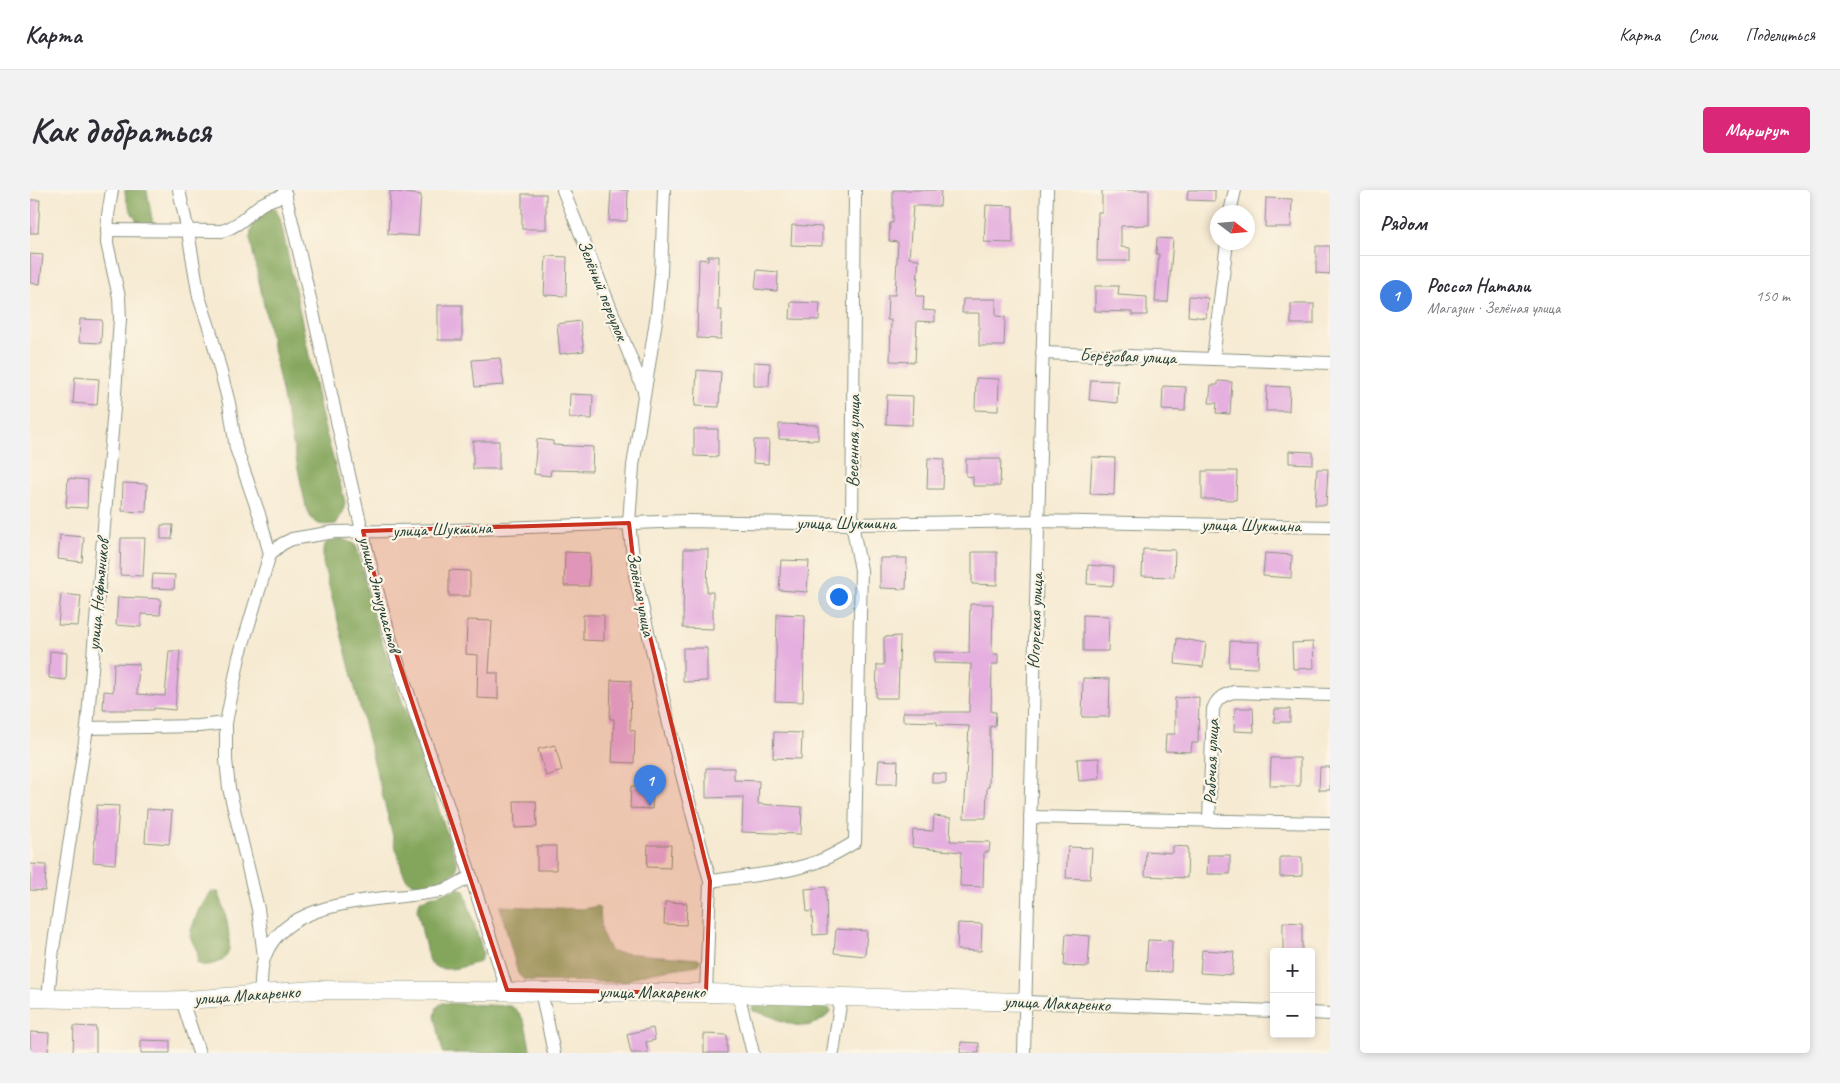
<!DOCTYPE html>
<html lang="ru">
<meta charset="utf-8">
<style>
:root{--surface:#fff;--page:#f2f2f3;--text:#2b2b33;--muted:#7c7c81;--line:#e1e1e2;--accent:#db2777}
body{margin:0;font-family:Caveat,sans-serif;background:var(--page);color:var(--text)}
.controls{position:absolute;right:15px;bottom:15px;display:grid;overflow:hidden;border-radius:5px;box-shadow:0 2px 8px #0003}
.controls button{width:45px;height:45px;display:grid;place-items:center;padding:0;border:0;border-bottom:1px solid var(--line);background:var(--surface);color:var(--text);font:25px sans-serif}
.compass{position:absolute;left:1180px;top:15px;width:45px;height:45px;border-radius:50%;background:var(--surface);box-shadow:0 2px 8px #0003;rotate:106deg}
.you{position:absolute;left:808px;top:406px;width:18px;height:18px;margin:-12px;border:4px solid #fff;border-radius:50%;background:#1a73e8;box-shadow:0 0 0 8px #1a73e833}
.badge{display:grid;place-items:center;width:32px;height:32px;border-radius:50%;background:var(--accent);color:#fff;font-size:16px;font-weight:700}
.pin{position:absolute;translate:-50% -41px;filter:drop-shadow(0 1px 2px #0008)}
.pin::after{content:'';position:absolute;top:26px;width:18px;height:15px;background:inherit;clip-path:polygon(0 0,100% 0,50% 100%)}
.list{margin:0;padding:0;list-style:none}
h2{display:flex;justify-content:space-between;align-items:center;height:65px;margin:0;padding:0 20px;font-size:21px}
h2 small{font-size:16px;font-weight:400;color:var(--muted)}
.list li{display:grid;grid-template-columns:32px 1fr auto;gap:15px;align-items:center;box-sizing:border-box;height:80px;padding:0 20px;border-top:1px solid var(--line)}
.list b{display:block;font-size:19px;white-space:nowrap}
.list p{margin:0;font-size:16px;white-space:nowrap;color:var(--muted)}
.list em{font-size:16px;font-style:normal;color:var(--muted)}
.map{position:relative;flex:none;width:1300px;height:863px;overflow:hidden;border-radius:5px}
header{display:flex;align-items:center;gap:30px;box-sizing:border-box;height:70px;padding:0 25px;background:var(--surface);border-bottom:1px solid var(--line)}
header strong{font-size:24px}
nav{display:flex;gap:28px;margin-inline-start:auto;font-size:18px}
.intro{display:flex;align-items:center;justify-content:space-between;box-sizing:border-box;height:120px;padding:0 30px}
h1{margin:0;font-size:35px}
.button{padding:12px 22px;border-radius:5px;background:var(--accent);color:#fff;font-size:18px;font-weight:700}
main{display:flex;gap:30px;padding:0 30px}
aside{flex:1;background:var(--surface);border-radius:5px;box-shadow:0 2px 8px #0003}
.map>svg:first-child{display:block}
.forest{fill:#84a65b;stroke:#527248}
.building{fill:#e5afdf}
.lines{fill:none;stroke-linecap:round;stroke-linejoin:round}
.street-casing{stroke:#8a9483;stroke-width:14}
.secondary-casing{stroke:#8a9483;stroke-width:19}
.street{stroke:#fff;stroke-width:12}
.secondary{stroke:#fff;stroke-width:18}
.marked{fill:#c8321e;fill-opacity:0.2;stroke:#c8321e;stroke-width:4;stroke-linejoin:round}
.labels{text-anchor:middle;stroke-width:4.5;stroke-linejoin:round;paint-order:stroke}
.street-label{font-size:18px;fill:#1f3d34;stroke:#fcf5e5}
</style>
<header>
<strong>Карта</strong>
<nav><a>Карта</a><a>Слои</a><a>Поделиться</a></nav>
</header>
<div class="intro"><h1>Как добраться</h1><a class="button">Маршрут</a></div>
<main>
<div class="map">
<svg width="1300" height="863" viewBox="0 0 1300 863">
<rect width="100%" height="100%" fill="#fcf5e5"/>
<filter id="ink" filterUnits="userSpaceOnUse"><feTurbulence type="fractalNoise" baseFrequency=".02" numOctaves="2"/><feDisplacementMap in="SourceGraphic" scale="10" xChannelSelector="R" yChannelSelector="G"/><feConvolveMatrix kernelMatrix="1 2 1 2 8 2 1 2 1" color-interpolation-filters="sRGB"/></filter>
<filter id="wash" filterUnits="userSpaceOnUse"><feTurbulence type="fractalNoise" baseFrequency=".0096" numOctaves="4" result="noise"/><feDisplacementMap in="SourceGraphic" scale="20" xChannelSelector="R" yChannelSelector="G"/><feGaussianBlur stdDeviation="1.12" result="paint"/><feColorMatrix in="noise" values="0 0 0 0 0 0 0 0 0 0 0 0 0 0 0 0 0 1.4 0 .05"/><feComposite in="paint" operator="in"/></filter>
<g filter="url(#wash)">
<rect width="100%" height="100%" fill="#f6ead2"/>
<!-- forest -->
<g class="forest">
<path d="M95 0H117L123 35C119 35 115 37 111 34 104 31 94 8 95 0Z"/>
<path d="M239 17 246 19 250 28 293 232 315 312 313 322 306 334C287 336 283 335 276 317L220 48C223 31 223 26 239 17Z"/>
<path d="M305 350H316L325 354 328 361 343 425 427 673 426 681C416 690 386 703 376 688 371 681 370 670 367 662L293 373V359L296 353Z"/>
<path d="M428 698 434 700 453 763 450 771C435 777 411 785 399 772L387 719 391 710Z"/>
<path d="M181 702H188C194 714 203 751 198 763 196 768 191 771 186 773 179 775 174 777 167 773L168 763 160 747 161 740 169 719Z"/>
<path d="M470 716 553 719 568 716 570 719 572 743 581 762 670 769V771L668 775C648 779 611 781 596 792L502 791 493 789 488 784Z"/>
<path d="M734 812 791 816 800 819V823C772 850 753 827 723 821L722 818Z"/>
<path d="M412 813 480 816C497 823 497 847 501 863H413L405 826 407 817Z"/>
</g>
<g id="blocks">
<!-- building -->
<g class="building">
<path d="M581 0H598L597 31H579Z"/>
<path d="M863 0H911L910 16H883L879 68 889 69 886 106H894L893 120 905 121V132L887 131 885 172 860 171 861 130H857L858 105H865L868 52 859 51 860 33H863Z"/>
<path d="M1072 0H1119V35L1091 36V57L1100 58V71H1067L1068 22H1072Z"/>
<path d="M1158 0H1185V11L1157 10Z"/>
<path d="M360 1 391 5 388 46 358 44Z"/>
<rect x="492" y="4" width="24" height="35"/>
<path d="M1236 8 1262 9 1261 37H1235Z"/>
<path d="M0 10H10L8 43H0Z"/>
<path d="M956 15 983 16V53L954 52Z"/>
<path d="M762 35 792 37V56L761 55Z"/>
<path d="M1127 48 1143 49 1138 112H1125L1129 64H1126Z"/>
<path d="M1286 56H1300V84L1286 83Z"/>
<path d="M0 64 13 65 10 94 0 93Z"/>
<path d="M516 66 537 67 536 106 514 105Z"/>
<path d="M678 66H689L688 120H692L691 149 667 148 669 69 678 70Z"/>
<path d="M727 80 748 82 747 101 725 99Z"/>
<path d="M1065 96H1089L1088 105 1117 107V125H1102V122L1065 121Z"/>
<path d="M1159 106 1178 108 1176 128 1158 126Z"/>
<path d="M933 109H966V126L975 127 974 156H949V123H932Z"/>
<path d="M761 112 790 113 789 130 760 129Z"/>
<rect x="1261" y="114" width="23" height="20"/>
<rect x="408" y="115" width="24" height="35"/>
<path d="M50 129 72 130 71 153 49 152Z"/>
<path d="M550 131 554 161 530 164 527 134Z"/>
<path d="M470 168 474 195 445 197 442 170Z"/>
<path d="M724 172 740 173 739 196H724Z"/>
<path d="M667 180 691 182 689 217 665 216Z"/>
<path d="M45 187 69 189 67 215 43 213Z"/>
<path d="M946 188 969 189 968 221 945 220Z"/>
<path d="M1061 190 1088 191 1087 213 1059 210Z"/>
<path d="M1188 191 1202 192 1200 224 1186 223 1187 213H1179L1181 195H1188Z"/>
<path d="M1133 196 1156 197 1155 221 1132 220Z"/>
<path d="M1237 196 1260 197 1259 221H1236Z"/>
<path d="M540 204 563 205 562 229 539 228Z"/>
<path d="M857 205 883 206 882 235 856 234Z"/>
<path d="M749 234 788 235V250L749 249Z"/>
<path d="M664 239H688V267L664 266Z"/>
<path d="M507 249 523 251V255L563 257 562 281 521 280 520 286 504 284Z"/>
<path d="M724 250H739L738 274 723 273Z"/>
<rect x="443" y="251" width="26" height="28"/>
<path d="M1259 261 1283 262V274L1259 273Z"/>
<path d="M1062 267 1085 268 1084 305 1060 304Z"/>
<path d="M898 268 914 269 913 299H897Z"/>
<path d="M936 269H971L970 296H943V287L936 286Z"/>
<path d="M1287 279H1298L1296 315H1285Z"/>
<path d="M1172 281H1207L1206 310 1172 309Z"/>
<path d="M38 288 58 290 57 318 36 317Z"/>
<path d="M93 293 117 294 116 322 92 321Z"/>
<path d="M131 335H143L142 349H131Z"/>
<path d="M30 345 54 347 52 372 28 369Z"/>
<path d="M91 348H115L113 386 90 385Z"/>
<path d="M654 359H678L677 402H683V439L653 438Z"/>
<path d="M1113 359 1145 360 1144 387 1112 386Z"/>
<path d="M535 362 560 363 559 396H534Z"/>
<path d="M942 362H967V395L942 394Z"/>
<path d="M1235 363 1262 365 1261 388 1233 386Z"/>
<path d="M850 368H877L876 399 850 398Z"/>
<path d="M751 370 779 371 777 402 749 400Z"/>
<path d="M1058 375 1084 377 1083 396 1057 394Z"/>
<path d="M419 380 440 381V406H419Z"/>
<path d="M123 384 145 385 144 399 122 398Z"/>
<path d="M31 404 51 406 48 436 28 435Z"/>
<path d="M88 407 131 409 130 425 111 424V437L86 435Z"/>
<path d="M940 414H963L962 464H968V474H962L961 522H966L965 537 960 536 959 597H957L956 628H934L939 536 907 535V532L873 531V522H939L941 474 904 473V462L939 463Z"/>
<path d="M747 424 775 425 773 512 745 511Z"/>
<path d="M553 425H574V451L553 450Z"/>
<path d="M1053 425 1079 426 1078 461H1053Z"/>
<path d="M437 430 462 431 459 483H468V509L447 508 448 465 436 464Z"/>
<path d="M870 446 868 508H846L847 475H854V447Z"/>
<path d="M1147 448 1176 453 1173 477 1145 474Z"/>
<path d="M1200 451 1229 452 1228 478 1199 477Z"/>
<path d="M1283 452 1284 478 1263 479 1262 453Z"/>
<path d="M653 458H677V491L653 492Z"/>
<path d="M20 461 37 463 36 490 19 488Z"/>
<path d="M139 461H150L145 520 124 518V520H73L74 501 83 502 84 473 109 474 107 504 135 506Z"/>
<path d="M1053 488 1080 489 1079 527H1052Z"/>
<path d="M581 490 601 491 600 540 605 541 604 573 582 572 584 529H580Z"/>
<path d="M1169 507 1168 553H1162L1161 562 1135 561 1136 544H1145V508Z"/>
<path d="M1205 518H1223L1224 542 1204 541Z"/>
<path d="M1245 519H1260V532H1244Z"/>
<path d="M744 542 772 543 771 569 743 568Z"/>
<path d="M525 555 532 581 516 586 508 559Z"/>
<path d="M1069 568 1070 589 1049 591 1047 569Z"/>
<path d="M1241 568H1270V596H1240Z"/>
<path d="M849 570 868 571 867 594H847Z"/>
<path d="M1290 577H1300V600H1289Z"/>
<path d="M676 578H704V590L729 591 728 614 772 617 771 644 712 642 713 607 676 608Z"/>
<path d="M902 583 916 584V593H902Z"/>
<path d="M601 596 623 597 622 619 600 618Z"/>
<path d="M484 611H506L507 637 485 638Z"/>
<path d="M67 615 89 616 85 674 63 672Z"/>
<path d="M117 619 142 621 139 654 115 652Z"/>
<path d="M904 626 921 628 920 651 960 652 959 662H954L953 697 930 696 931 662 882 657 883 640 903 641Z"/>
<path d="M618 655H641L640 678 617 677Z"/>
<rect x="507" y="656" width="19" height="24"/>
<path d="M1143 656 1158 657 1157 688 1115 686 1116 661 1143 663Z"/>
<path d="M1038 657 1062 658 1060 689 1036 688Z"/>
<path d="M1178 665H1200V684H1177Z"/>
<path d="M1250 667H1272V686L1250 687Z"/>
<path d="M0 674 16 675 15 701 0 700Z"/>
<path d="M796 697 797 744 783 745 782 721 777 722 775 699Z"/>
<path d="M635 712 657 713 656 735 634 734Z"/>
<path d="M1253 732 1272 733V762H1253Z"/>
<path d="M928 733 952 734 951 761 927 760Z"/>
<path d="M806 739 837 741 835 766 804 763Z"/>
<path d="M1036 744 1060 746 1058 777 1034 776Z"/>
<path d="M1118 750 1142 751 1141 782 1116 781Z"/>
<path d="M1172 760 1204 762 1202 785 1170 783Z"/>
<path d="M44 836 66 837V863H43Z"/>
<path d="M623 838 625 850 616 852 618 863H601L597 844Z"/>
<path d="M0 842 19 843 18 863H0Z"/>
<path d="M674 844 697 845V863H674Z"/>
<path d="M111 850 140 851V863H111Z"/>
<path d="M931 852 949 853V863H930Z"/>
</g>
</g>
</g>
<g filter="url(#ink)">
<use href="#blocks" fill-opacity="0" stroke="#8a9483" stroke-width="1"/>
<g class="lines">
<defs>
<g id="street">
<path d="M149 0 158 42 169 107 180 140 199 213 206 258 229 324 240 364"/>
<path d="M254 0C292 147 317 297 359 443 373 493 392 541 409 590 433 660 455 730 477 800"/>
<path d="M533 0 614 201"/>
<path d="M634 0 631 84 627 124 603 276 599 333 605 385 641 543 680 691 676 803"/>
<path d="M1200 22 1205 0"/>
<path d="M77 40 192 41C209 36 216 26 229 16 236 10 247 8 256 5"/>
<path d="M1012 163 1300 173"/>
<path d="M1183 169 1197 52"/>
<path d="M196 533V570L199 598 228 719 234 767"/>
<path d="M57 538 169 536 196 533 209 467 240 364 252 354 262 349 304 342 423 340 656 331 822 334 1008 331 1300 337"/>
<path d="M1000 627 1300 633"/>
<path d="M1179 631 1183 519C1187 508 1193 505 1204 502L1300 505"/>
<path d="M680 691C715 686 751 684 784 673 799 668 812 660 825 652L831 380 822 334 825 0"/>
<path d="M511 801 524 863"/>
<path d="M708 803 723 863"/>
<path d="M230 804C232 792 230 777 235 766 258 704 358 712 410 701 421 699 432 691 441 686"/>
<path d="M18 808 23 759 57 538 84 218 90 129 89 107 77 53 78 25 82 0"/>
<path d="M152 810 169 863"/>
<path d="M995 812 1244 821"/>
<path d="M1281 823 1300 824"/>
<path d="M803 863 811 808"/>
<path d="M994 863 1017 0"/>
</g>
<path id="secondary" d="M0 808C51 809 102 812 153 810 198 808 242 802 287 800L676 803 995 812"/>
</defs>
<!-- street casing -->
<use href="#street" class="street-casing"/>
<!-- secondary casing -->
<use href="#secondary" class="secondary-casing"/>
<!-- street -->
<use href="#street" class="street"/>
<!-- secondary -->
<use href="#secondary" class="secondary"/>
</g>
</g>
<!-- marked area -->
<path class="marked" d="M599 333 605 385 680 691 676 803 477 800 360 445 333 341Z"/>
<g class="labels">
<!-- street labels -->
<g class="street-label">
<text transform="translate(573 100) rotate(68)" y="6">Зелёный переулок</text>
<text transform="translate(1098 166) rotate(2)" y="6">Берёзовая улица</text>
<text transform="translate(823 251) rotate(-89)" y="6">Весенняя улица</text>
<text x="816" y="339">улица Шукшина</text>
<text transform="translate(1221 335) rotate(1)" y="6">улица Шукшина</text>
<text transform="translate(412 339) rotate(-2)" y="6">улица Шукшина</text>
<text transform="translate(350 404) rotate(75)" y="6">улица Энтузиастов</text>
<text transform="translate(611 404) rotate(79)" y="6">Зелёная улица</text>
<text transform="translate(68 405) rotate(-85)" y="6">улица Нефтяников</text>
<text transform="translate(1005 431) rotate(-88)" y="6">Югорская улица</text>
<text transform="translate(1181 572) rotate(-88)" y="6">Рабочая улица</text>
<text x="622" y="808">улица Макаренко</text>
<text transform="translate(217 805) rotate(-4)" y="6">улица Макаренко</text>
<text transform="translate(1027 813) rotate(2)" y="6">улица Макаренко</text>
</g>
</g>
</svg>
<div class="controls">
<button>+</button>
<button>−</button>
</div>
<svg class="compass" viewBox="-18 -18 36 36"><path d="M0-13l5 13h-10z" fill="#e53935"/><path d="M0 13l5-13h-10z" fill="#7c7c81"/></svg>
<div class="you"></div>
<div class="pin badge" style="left:620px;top:616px;background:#3f7fe0">1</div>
</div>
<aside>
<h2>Рядом<small></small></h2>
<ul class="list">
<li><span class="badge" style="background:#3f7fe0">1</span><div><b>Россол Натали</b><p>Магазин · Зелёная улица</p></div><em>150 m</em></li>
</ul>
</aside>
</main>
